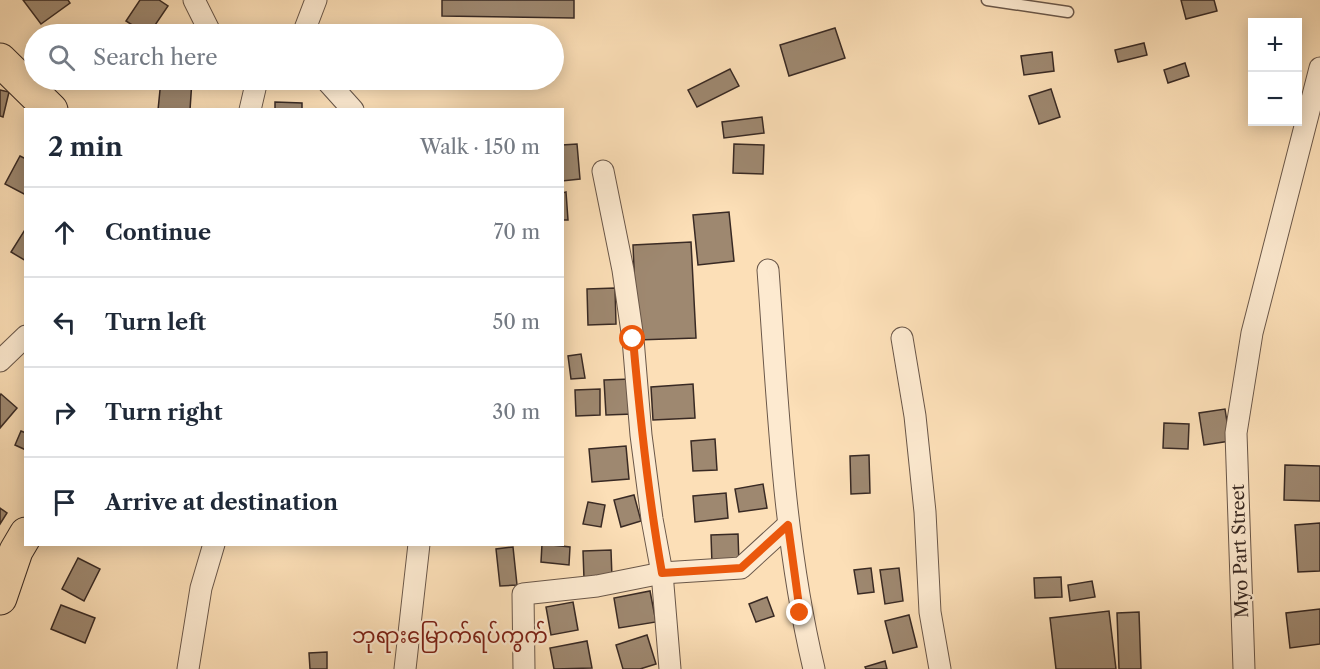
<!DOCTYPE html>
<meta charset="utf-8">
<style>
:root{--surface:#fff;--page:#f2f2f3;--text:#1f2937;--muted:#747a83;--line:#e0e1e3}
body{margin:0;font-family:"Libre Caslon Text","Noto Sans Myanmar",serif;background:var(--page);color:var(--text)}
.controls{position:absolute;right:18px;top:18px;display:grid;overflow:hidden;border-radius:0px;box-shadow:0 3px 15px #0003}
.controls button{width:54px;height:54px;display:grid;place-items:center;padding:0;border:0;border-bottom:2px solid var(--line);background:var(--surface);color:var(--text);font:30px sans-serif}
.stop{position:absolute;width:18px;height:18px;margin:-14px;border:4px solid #ea580c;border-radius:50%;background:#fff}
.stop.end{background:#ea580c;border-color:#fff;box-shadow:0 2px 6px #0008}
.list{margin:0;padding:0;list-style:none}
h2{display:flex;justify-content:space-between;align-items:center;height:78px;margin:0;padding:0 24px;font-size:26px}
h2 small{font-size:20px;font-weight:400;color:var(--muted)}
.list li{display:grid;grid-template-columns:39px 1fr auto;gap:18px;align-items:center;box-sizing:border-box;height:90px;padding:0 24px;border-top:2px solid var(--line)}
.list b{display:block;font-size:22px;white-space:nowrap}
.list em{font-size:20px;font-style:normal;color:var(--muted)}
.icon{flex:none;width:33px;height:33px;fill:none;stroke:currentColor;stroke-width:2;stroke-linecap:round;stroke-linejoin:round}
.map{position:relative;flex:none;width:1320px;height:669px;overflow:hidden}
.search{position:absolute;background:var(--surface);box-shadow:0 3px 15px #0003;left:24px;top:24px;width:540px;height:66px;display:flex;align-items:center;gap:15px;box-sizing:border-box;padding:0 21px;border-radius:33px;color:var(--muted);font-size:22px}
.panel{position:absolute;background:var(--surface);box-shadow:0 3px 15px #0003;left:24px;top:108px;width:540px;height:438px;border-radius:0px}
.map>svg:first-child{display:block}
.building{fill:#9e8870;stroke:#392a24;stroke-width:1.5}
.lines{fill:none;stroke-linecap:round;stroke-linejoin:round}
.lane-casing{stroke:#6a5749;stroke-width:13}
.street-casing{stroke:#6a5749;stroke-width:23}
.primary-casing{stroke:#392a24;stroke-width:35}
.lane{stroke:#fdead0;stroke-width:10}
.street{stroke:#fdead0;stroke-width:21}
.primary{stroke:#fcdfb7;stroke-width:33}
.route{stroke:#ea580c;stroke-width:8}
.labels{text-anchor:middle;stroke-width:4.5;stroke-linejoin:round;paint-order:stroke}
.street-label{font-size:18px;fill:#392a24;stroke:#fdead0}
.quarter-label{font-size:21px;fill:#7a1f14;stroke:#fdead0}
</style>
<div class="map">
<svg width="1320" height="669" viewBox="0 0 1320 669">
<rect width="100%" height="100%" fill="#fcdfb7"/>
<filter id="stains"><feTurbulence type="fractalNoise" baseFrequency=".00333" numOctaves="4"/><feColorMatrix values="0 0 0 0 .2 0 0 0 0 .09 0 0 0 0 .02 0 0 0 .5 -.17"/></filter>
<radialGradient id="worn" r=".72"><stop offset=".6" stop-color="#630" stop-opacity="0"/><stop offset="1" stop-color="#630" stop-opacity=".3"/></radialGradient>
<!-- building -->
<g class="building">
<path d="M23 0H68L70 3 41 24Z"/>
<path d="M140 0H159L168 6 149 34H146L126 21Z"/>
<path d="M442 0H574V18L442 16Z"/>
<path d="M1181 0H1214L1217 11 1186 19Z"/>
<path d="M835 28 845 58 789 76 780 45Z"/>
<path d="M1144 43 1147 55 1118 62 1115 50Z"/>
<path d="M1052 52 1054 71 1024 75 1021 56Z"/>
<path d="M1185 63 1189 76 1168 83 1164 70Z"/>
<path d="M730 69 739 86 697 107 688 90Z"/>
<path d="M161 80H192L190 110H158Z"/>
<path d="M1051 89 1060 117 1039 124 1029 96Z"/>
<path d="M0 90 9 92 3 117 0 116Z"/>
<path d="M275 102 302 103V110H275Z"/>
<path d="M762 117 764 133 724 138 722 122Z"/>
<path d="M577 144 580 179 562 181V145Z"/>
<path d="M734 144 764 145 763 174 733 173Z"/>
<path d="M20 156 26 159V195L5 184Z"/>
<path d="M566 192 568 220H562V193Z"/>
<path d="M729 212 734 261 698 265 693 215Z"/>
<path d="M26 228V261L11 252Z"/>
<path d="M691 242 696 338 637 340 633 245Z"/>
<path d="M615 288 616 324 588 325 587 289Z"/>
<path d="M581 354 585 378 571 379 568 356Z"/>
<path d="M631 379 633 414 606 415 604 380Z"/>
<path d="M693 384 695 418 653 420 651 387Z"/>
<path d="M600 389V415L576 416 575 390Z"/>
<path d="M1 394 17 408 0 428V396Z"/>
<path d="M1225 409 1230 441 1204 445 1199 413Z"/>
<path d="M1164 423 1189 424 1188 449 1163 448Z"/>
<path d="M21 431 26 433V450L15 445Z"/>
<path d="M715 439 717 470 693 471 691 441Z"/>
<path d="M626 446 629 479 592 482 589 449Z"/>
<path d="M869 455 870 493 851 494 850 456Z"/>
<path d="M1285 465 1320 466V501L1284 500Z"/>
<path d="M763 484 767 508 739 512 735 489Z"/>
<path d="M726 493 728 518 695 522 693 496Z"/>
<path d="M634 495 641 521 621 527 614 500Z"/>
<path d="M588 502 605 505 601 527 583 524Z"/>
<path d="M0 508 7 513 0 524Z"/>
<path d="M1320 523V571L1298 572 1295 525Z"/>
<path d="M738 534 739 564 712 565 711 535Z"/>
<path d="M542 544 570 547 569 565 541 562Z"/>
<path d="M513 547 517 585 500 586 496 549Z"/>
<path d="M611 550 612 578 584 579 583 551Z"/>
<path d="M78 558 100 569 84 601 62 589Z"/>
<path d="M871 568 874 592 858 594 854 570Z"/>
<path d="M899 568 903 601 885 604 880 570Z"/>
<path d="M1061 577 1062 597 1035 598 1034 578Z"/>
<path d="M1092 581 1095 597 1070 601 1068 585Z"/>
<path d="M650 591 656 622 619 628 614 598Z"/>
<path d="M767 597 774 616 756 622 749 604Z"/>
<path d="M573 602 578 630 551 635 546 607Z"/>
<path d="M61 605 95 618 85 643 51 629Z"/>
<path d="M1320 609V644L1290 648 1286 613Z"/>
<path d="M1109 611 1116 669H1056L1050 618Z"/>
<path d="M1139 612 1141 669H1119L1117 613Z"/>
<path d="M909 615 917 647 893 653 885 621Z"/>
<path d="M647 635 656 664 640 669H623L616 645Z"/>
<path d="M587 641 592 668 554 669 550 648Z"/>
<path d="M327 652V669H310L309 653Z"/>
<path d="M885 661 887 669H866L865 667Z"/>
</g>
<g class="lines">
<defs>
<path id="lane" d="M987 0 1068 12"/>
<g id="street">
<path d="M194 0 211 34"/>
<path d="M303 34 316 0"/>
<path d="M326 80 353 110"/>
<path d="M250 110 257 80"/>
<path d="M603 171 623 270 633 339 641 435 652 519 662 573 670 669"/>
<path d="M768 270C778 404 783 539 814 669"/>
<path d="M902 338 915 416 925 512 930 612 940 669"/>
<path d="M0 361 26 336"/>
<path d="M188 669 201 588 214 544"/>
<path d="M405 669 419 544"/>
<path d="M524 669 523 594 597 586 662 573 741 568 788 525"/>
<path d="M1244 669 1236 433 1252 333 1320 68"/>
</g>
<g id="primary">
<path d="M0 60 51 110"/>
<path d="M0 598 16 551 26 534"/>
</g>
</defs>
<!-- lane casing -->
<use href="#lane" class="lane-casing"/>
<!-- street casing -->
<use href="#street" class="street-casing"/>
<!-- primary casing -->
<use href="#primary" class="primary-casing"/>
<!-- lane -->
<use href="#lane" class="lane"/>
<!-- street -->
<use href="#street" class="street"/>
<!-- primary -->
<use href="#primary" class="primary"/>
</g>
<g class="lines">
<!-- route -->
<path class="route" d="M633 339C640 418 648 495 662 573L741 568 788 525 800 613"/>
</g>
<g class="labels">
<!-- street labels -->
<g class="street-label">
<text transform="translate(1240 551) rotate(-92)" y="6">Myo Part Street</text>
</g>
<!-- quarter labels -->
<g class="quarter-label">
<text x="450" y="643">ဘုရားမြောက်ရပ်ကွက်</text>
</g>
</g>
<rect width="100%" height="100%" filter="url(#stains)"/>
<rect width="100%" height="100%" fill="url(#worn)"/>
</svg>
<div class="controls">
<button>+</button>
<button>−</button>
</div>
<div class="stop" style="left:633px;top:339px"></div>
<div class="stop end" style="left:800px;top:613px"></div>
<div class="search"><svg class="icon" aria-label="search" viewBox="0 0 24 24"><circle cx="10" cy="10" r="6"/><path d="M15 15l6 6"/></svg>Search here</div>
<section class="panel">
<h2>2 min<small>Walk · 150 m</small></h2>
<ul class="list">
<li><svg class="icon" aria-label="ahead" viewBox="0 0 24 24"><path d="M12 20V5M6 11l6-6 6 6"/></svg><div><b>Continue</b></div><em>70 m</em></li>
<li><svg class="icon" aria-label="left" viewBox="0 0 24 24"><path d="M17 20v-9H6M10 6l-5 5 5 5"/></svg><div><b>Turn left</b></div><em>50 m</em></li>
<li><svg class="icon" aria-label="right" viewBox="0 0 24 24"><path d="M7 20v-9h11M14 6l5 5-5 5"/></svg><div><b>Turn right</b></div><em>30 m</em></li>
<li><svg class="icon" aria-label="arrive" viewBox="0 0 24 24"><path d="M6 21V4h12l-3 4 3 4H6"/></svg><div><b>Arrive at destination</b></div></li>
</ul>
</section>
</div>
